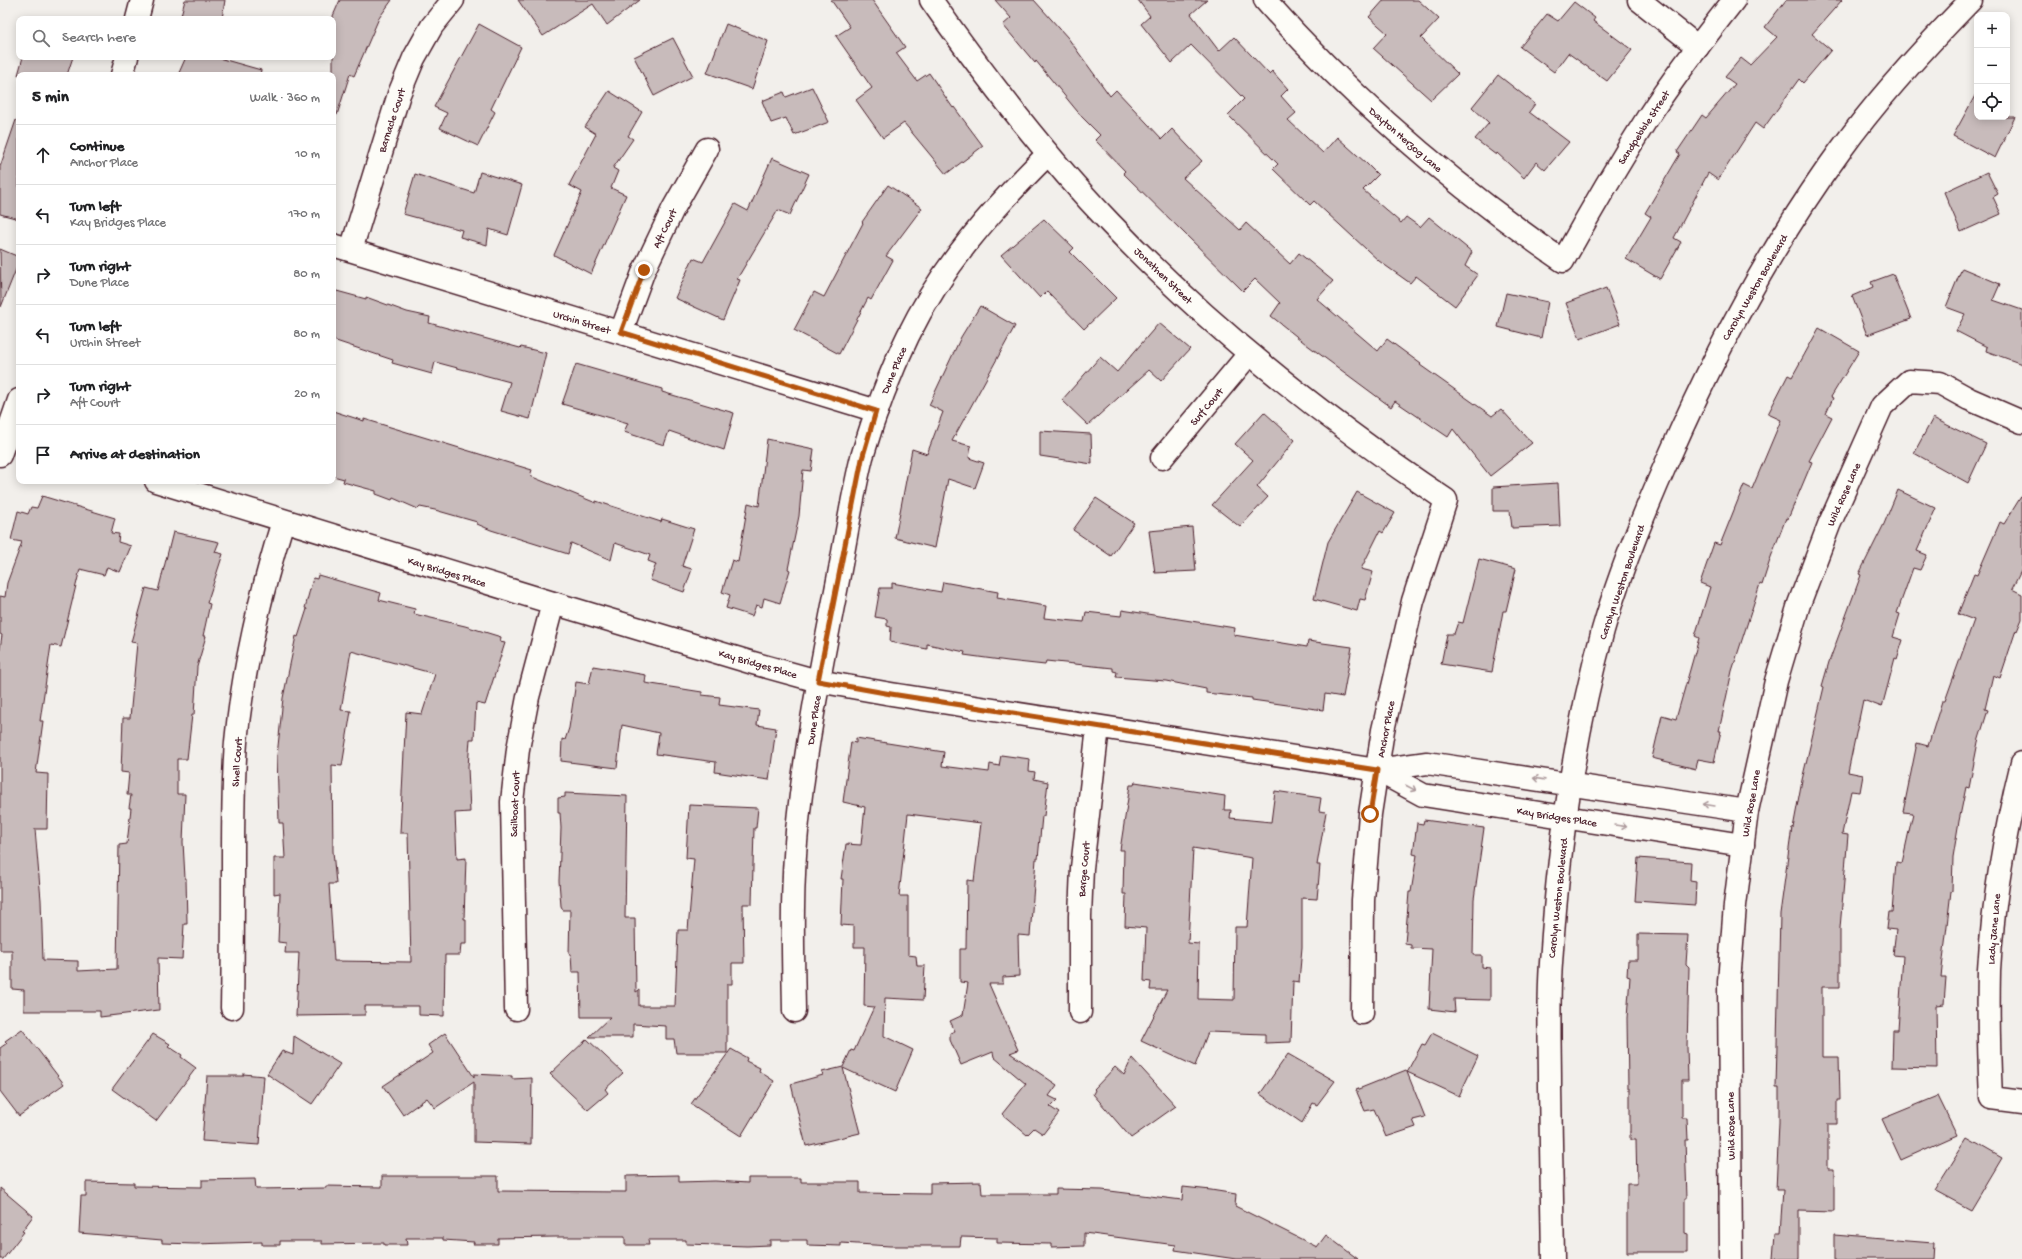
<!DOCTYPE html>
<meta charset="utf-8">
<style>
:root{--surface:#fff;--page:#f2f2f2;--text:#202124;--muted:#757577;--line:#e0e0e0}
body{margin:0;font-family:"Gochi Hand",sans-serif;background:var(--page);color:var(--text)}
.controls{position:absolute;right:12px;top:12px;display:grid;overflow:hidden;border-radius:8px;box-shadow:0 2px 10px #0003}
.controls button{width:36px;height:36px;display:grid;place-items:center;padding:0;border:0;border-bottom:1px solid var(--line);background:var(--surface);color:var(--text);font:20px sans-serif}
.stop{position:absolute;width:12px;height:12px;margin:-9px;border:3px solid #b45309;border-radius:50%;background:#fff}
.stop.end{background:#b45309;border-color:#fff;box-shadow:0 1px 4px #0008}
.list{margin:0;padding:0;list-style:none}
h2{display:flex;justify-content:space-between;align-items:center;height:52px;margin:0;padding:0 16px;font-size:17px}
h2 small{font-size:13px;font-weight:400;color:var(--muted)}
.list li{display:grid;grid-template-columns:26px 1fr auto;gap:12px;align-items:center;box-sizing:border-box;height:60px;padding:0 16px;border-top:1px solid var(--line)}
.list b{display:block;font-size:15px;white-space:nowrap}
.list p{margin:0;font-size:13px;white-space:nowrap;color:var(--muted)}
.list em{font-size:13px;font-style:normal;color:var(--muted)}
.icon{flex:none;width:22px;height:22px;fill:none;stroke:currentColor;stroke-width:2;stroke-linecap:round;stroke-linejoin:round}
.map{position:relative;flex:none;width:2022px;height:1259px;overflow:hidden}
.search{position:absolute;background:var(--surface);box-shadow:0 2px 10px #0003;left:16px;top:16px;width:320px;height:44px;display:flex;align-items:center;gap:10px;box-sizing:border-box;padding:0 14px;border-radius:8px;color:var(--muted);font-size:15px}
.panel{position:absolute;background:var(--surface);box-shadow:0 2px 10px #0003;left:16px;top:72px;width:320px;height:412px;border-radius:8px}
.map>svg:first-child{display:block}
.building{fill:#c8bbbb;stroke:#4a1f2b;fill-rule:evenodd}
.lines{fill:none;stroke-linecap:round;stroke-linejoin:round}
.minor-casing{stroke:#4a1f2b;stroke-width:25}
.tertiary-casing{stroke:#4a1f2b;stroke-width:25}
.minor{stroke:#fdfcf7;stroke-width:22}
.tertiary{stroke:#fdfcf7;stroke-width:22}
.oneway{stroke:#ac999b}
.route{stroke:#b45309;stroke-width:5}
.labels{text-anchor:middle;stroke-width:4;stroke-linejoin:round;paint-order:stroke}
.street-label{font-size:11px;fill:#4a1f2b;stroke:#fdfcf7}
</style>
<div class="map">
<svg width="2022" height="1259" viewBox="0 0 2022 1259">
<rect width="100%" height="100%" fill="#f2efeb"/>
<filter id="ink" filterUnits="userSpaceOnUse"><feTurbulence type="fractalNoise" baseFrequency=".025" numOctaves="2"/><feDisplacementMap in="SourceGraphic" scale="8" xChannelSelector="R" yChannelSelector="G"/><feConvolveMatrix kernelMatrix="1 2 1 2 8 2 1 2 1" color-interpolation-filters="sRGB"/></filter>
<g filter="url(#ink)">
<!-- building -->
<g class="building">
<path d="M185 0H225L222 19H180Z"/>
<path d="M340 0H392L379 18 354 76 350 74 337 115 333 114V16Z"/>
<path d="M518 0H640L607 25 593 4 543 36Z"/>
<path d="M831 0H872L905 47 896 53 917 81 929 73 953 108 954 107 983 146 946 174 904 123 883 138 856 100 872 88 836 36 850 27Z"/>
<path d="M995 0H1034L1068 38 1110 96 1116 90 1162 139 1172 129 1202 161 1183 178 1240 230 1246 223 1290 264 1299 253 1333 281 1317 299 1378 351 1387 339 1421 364 1420 365 1492 416 1501 409 1532 443 1490 476 1453 429 1448 437 1395 401 1391 407 1306 344 1271 316 1280 303 1255 279 1243 291 1123 173 1125 171 1095 140 1100 135 1082 117 1036 61 1035 63 1003 25 1011 18Z"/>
<path d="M1138 0H1207L1191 14 1219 51 1234 37 1269 74 1272 71 1288 89 1281 96 1296 113 1288 120 1323 153 1337 137 1366 163 1378 175 1363 190 1401 223 1406 217 1420 227 1429 217 1472 252 1465 266 1478 275 1455 306 1416 276 1410 283 1379 261 1314 201 1310 205 1273 169 1278 164 1228 115 1244 99 1191 45 1172 63 1141 24 1150 16Z"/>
<path d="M1384 0H1418L1439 19 1421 38 1458 74 1431 100 1373 48 1387 33 1369 17Z"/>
<path d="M1786 0H1842L1812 34 1831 50 1803 83 1799 79 1763 129 1755 123 1718 180 1708 173 1674 238 1681 242 1660 279 1626 259 1651 217 1645 213 1680 154 1677 152 1702 115 1706 118 1735 84 1725 77 1741 58 1750 65 1777 37 1765 27Z"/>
<path d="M1574 2 1595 18 1593 21 1632 50 1607 81 1568 53 1554 72 1520 47 1547 14 1558 21Z"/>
<path d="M479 24 521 47 491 109 495 112 478 146 440 128 447 113 434 107Z"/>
<path d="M726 24 768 41 752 89 707 73Z"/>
<path d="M673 38 693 76 654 96 634 57Z"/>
<path d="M23 57H73L67 75H18Z"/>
<path d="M186 57H215L261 70 260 75H178Z"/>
<path d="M1498 75 1535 104 1529 112 1569 142 1545 170 1536 162 1524 178 1497 153 1496 155 1475 139 1489 123 1472 107Z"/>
<path d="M812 87 829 122 794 135 786 118 771 123 762 101 784 92 786 97Z"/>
<path d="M609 91 642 112 628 136 633 139 613 168 618 171 611 188 626 195 591 274 554 255 582 192 569 185 596 134 585 127Z"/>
<path d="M1977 92V117H2015L1995 158 1953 136Z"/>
<path d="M16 120H19V219L0 214V167Z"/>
<path d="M772 158 809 174 790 215 778 210 737 279 740 280 723 320 675 298 693 258 703 262 735 204 748 211Z"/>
<path d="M480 172 522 185 508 235 489 229 487 245 460 237 462 230 403 214 415 174 474 193Z"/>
<path d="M1987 172 1998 194 1993 197 2001 214 1961 232 1944 192Z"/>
<path d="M888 185 922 208 886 256 893 260 871 300 868 298 839 354 794 330 814 292 824 297 863 223 862 222Z"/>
<path d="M1044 219 1074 248 1070 252 1116 298 1084 329 1047 291 1040 298 1001 255Z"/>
<path d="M0 249 19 257V262L1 307Z"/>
<path d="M1962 268 2000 284 1993 300 2022 310V364L1986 351 1987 347 1956 331 1965 314 1946 307Z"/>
<path d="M1893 274 1911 319 1867 335 1852 296 1873 287 1871 282Z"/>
<path d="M1606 288 1620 324 1580 339 1566 303Z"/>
<path d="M333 290 366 299V297L407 312 430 317 429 323 520 348 521 347 546 353 530 419 501 411 510 382 435 362 432 374 392 363 393 360 333 340Z"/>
<path d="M1506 293 1548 302 1541 338 1498 327Z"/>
<path d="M980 306 1015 326 952 441 971 446 969 458 984 463 975 488 948 479 935 548 895 538 912 449 927 454 943 412 929 405 961 337Z"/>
<path d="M1159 323 1190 349 1161 381 1149 370 1088 425 1062 400 1100 357 1117 372Z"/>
<path d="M1819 328 1859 351 1831 397 1833 398 1826 414 1832 417 1809 461 1812 462 1788 519 1786 518 1771 557 1762 585 1760 584 1732 671 1719 731H1721L1714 762 1698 759 1696 769 1652 758 1662 715 1676 719 1699 638 1695 636 1710 587 1700 583 1714 543 1720 545 1744 485 1752 489 1781 420 1768 414 1788 375 1792 377Z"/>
<path d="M576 364 662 389V392L734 413 724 450 669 431 664 445 624 432 628 423 562 404Z"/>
<path d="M333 411 364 421V419L532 470 530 476 596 503V501L661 522 662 519 694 529 682 566 692 569 684 592 650 580 656 564 648 561 650 555 615 543 611 560 571 543 568 554 491 530 477 524V522L435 510 420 507 418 509 393 498 392 500 376 494V491L343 482 344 479 333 476Z"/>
<path d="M1264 412 1295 440 1257 487 1268 497 1240 527 1212 505 1253 460 1235 444Z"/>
<path d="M1933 418 1986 444 1968 483 1914 453Z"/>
<path d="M1040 431 1091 434 1092 464 1040 456Z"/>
<path d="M767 439 814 449 811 471 803 470 799 516 788 569 790 570 780 603 764 598 762 607 756 605 752 616 726 608 730 595 722 592 732 560 738 562 748 503 759 506Z"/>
<path d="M1558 483 1560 526 1512 528 1510 511H1493V487Z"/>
<path d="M1898 490 1936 508 1917 551 1927 555 1920 570 1913 568 1897 613 1900 614 1893 637 1903 640 1897 659 1895 658 1882 707 1863 700 1848 772 1863 775 1860 792 1851 791 1842 834 1848 835 1840 928V987H1822V1057H1839L1840 1100H1837V1124H1828V1169H1834V1212L1799 1211V1259H1773L1775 1232H1780L1783 1190H1776L1779 1123V1088H1776L1780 914 1792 827 1793 828 1802 780 1824 687 1822 686 1829 662 1861 575 1859 574 1884 524Z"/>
<path d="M1357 492 1395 513 1383 533 1380 531 1361 569 1373 572 1365 600 1360 599 1357 611 1314 599 1328 542Z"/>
<path d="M2022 495V569L2012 589 2022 594V619L2017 631 2016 630 2000 678 1993 675 1985 709 1988 710 1978 742 1969 788 1966 787 1959 821 1953 857 1952 891H1951L1941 977H1946L1944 1004 1936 1005 1937 1068 1892 1067 1893 1030H1898L1903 956 1893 955 1896 930 1887 929 1889 912H1892L1896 862 1902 863 1913 813 1903 812 1917 743 1928 746 1942 701H1945L1974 620 1958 614 1974 574 1977 575 2000 522 2004 524Z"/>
<path d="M42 496 115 518 111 533 119 534 118 542 131 546 120 572 107 567 104 575 80 569 61 647 51 645 40 721H43L36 773 48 774 47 829H35L41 900 43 960 78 961V971L117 969 119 845 127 844 131 808H129L131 795H127L129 773 121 772 123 718H130L137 643 131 642 146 588 158 591 173 532 219 542 215 552 223 554 207 603 210 604 203 636H206L197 667 194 715H192L187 759H177V794H185L183 842 185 878H186L187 924H184L182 959 158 958 159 1010 100 1017V1011H24V990L12 989V950H0V649L2 635 0 634V596L5 597 7 583 22 542 11 540 18 511 28 514 31 507 37 508Z"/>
<path d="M1096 498 1134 523 1111 556 1073 530Z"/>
<path d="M1192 527 1196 571 1155 573 1149 531Z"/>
<path d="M1479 559 1516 569 1506 611H1503L1492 672 1441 664 1447 634H1454L1458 622 1463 623Z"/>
<path d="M318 575 381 593 379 600 415 609 414 614 465 626 501 637 500 642 505 643 485 705 476 703 474 739H470L468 767 470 812 455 813 457 859 466 858 464 919H466V944H461L460 955H445L444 1016 419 1015V1006H365V1015L296 1016 299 953H285L286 943 278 942 280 893 274 894V858H285L283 823H279L277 756 283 698 296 636 298 637 307 609 305 608 313 578 317 579ZM351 651 435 674 422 714 406 712 400 833H408L411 962 334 961 329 884H336L333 851 332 765 342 766 351 711 341 710Z"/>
<path d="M943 582 998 592 997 598 1046 606 1044 618 1084 622 1086 612 1121 616 1122 610 1235 628 1234 635 1307 647 1308 641 1352 647 1343 697 1325 694 1323 710 1252 700V698L1206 693V689L1166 681 1116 677 1117 672 1113 671V668L1046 661 1045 665 1008 661 964 655 965 652 927 644V649L890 642 891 627 887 626V619L875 617 880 588H892V583L941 592Z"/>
<path d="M593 666 646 675 645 683 702 692V695L720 697 719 705 759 710 757 725 776 728 769 780 715 772 716 762 656 754 659 733 622 725 617 768 561 761 562 739 565 740 569 728 576 682 589 684Z"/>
<path d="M856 738 944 752 942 766 989 772 990 764 999 766 1001 755 1030 759 1029 771 1035 772 1034 779 1048 782 1044 816H1042L1038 859H1036L1030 936 1018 935 1019 976 1003 977V984H989L1018 1050 1010 1053 1057 1085 1049 1096 1057 1100 1050 1107 1059 1113 1043 1134 1034 1128 1027 1135 1002 1114 1026 1084 994 1057 993 1052 961 1065 950 1040V1033L955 1031 950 1021 963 1015 968 983 960 982V949H966L967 880 974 881 981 823 908 814 899 896H908V955L916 956 917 966H925L923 1000 885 998 884 1036 913 1050 895 1092 843 1068 860 1133 806 1146 791 1084 823 1075 822 1072 843 1067 851 1050 854 1051 874 1007 864 1006 865 947H854V926L841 925 843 879H841L846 844 861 845 865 807 843 802 851 742 856 743Z"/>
<path d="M1135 782 1225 796 1224 810H1231L1230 818 1271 822 1275 791 1321 798 1319 811 1326 812 1317 865H1320L1317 899 1302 898V947L1299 982 1293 981 1291 1042 1265 1043V1034L1208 1032 1195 1066 1141 1041 1167 990H1150L1151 982 1144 981 1146 928 1125 926 1126 894H1123L1124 850H1120L1130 785H1134ZM1193 848 1252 858 1247 927H1235L1234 1000 1198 999 1199 944 1188 943Z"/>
<path d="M565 793 627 796 625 918H635L636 992 639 990V1006H675L678 930H688L694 859 686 858 689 805 758 808 756 828H754L752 904H743L744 963H732V984H727V1053H676L674 1039H666V1026L633 1024V1037H589L610 1017H581L580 972H572L571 954H569L570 910H563L561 906 559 881 561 828 560 813H558V798L565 797Z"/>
<path d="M1424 820 1484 828 1474 899 1473 955H1482V967L1490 968V1000L1454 999 1455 1012 1429 1009 1432 949 1411 948V945L1405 944 1409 892H1411L1417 855 1413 854 1417 823 1423 824Z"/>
<path d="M1638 858 1691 862 1690 880 1696 881 1695 905 1635 901Z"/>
<path d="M1638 934 1688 935 1686 964 1689 967 1687 1047 1688 1080H1682V1118H1687L1688 1140H1685L1687 1198H1685V1233L1688 1234V1252H1627V1184H1637L1636 1140H1630V1089H1628L1627 1018 1630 977 1627 976 1628 960H1638Z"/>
<path d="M22 1029 64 1084 19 1116 0 1091V1048L7 1043 5 1041Z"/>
<path d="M445 1033 474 1077V1074L512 1076V1079L532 1078 531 1144 474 1142V1082L435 1108 427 1098 403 1115 383 1086 433 1053 428 1045Z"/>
<path d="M1432 1033 1478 1056 1459 1096 1407 1072 1425 1117 1413 1120 1416 1127 1386 1137 1374 1109 1365 1111 1356 1090 1406 1070 1407 1072 1422 1044 1425 1045Z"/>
<path d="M153 1034 170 1044 168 1046 182 1055 181 1057 196 1068 156 1121 112 1089Z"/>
<path d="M294 1036 340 1064 312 1104 267 1074 282 1051 293 1055Z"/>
<path d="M587 1039 623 1073 605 1089 608 1093 588 1110 550 1074Z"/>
<path d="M731 1049 747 1058 746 1061 760 1068 759 1071 774 1081 741 1136 691 1104Z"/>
<path d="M1288 1054 1335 1081 1317 1105 1313 1103 1302 1123 1260 1094Z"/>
<path d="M1132 1058 1176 1106 1131 1138 1093 1094 1095 1090 1094 1089 1115 1067 1124 1075Z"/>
<path d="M243 1074 264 1076 259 1145 202 1141 207 1076H243Z"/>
<path d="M1938 1096 1957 1135 1901 1160 1882 1119Z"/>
<path d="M1967 1138 2002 1158 1971 1210 1934 1190Z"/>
<path d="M679 1175V1182L715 1181 748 1183V1178H801V1182H860V1193L930 1194V1183L981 1182 982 1194H1056V1189L1102 1190 1182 1200 1183 1187 1211 1190 1236 1194 1235 1206 1317 1247 1326 1235 1358 1259H1236L1175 1250 1176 1245 1084 1233V1246L1051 1247V1244L997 1243V1238L961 1237 960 1246H890L841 1243V1246L807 1245V1240H770V1245L747 1246 686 1244V1240H648L649 1245H625V1237H555L498 1238V1244H473L474 1242 443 1240V1238H406L407 1245H384V1243L322 1244V1241H280V1245H262V1242L195 1244 162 1243V1240L79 1233 81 1196H86V1182L134 1183V1186L202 1187V1180L255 1179 256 1189 326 1188V1186L382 1187V1176H498V1191L626 1192V1176Z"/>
<path d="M0 1188 33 1216 22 1231 24 1232 3 1259H0Z"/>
<path d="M1834 1235 1933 1243 1932 1259H1834Z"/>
</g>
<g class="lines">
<defs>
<g id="minor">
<path d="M931 0C986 78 1044 154 1110 223 1211 329 1325 419 1446 500L1413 601 1383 730 1370 814 1363 900 1362 1013"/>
<path d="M1265 0C1353 100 1454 186 1563 261 1590 212 1618 164 1648 117 1674 77 1704 38 1734 0"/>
<path d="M1639 0 1698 47"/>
<path d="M137 19 142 0"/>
<path d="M122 75 127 57"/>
<path d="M333 245 877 411"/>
<path d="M351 250 399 94 414 58 432 26 453 0"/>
<path d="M621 332 644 270 673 209 707 149"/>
<path d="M0 455 19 400"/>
<path d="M1162 458 1249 354"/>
<path d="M156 481 553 603 753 663 818 681 891 694 1377 770 1427 763 1747 811"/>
<path d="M2022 763C2005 831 1993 900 1989 970 1988 1013 1989 1055 1991 1098L2022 1102"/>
<path d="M1377 770 1423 795 1743 845"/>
<path d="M232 1008C233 959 233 909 233 860 233 821 233 781 236 742 243 667 261 592 283 521"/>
<path d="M516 1009 512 802 518 749 528 697 553 603"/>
<path d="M794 1011C793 951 791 891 797 831 805 747 822 662 838 580 846 539 852 497 862 457 874 416 889 375 908 336 942 266 993 208 1048 154"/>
<path d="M1080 1012V916L1082 868 1098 727"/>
<path d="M1731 1259 1729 982 1735 905 1747 811 1776 681 1799 604 1829 525 1882 406 1909 381 1940 383 1969 399 2022 422"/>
</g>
<path id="tertiary" d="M1553 1259C1552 1202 1551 1144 1550 1087 1550 1046 1548 1004 1551 963 1558 851 1573 739 1603 630 1620 571 1644 513 1669 457 1716 350 1771 245 1840 151 1878 98 1925 47 1971 0"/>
</defs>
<!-- minor casing -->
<use href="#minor" class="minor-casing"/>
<!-- tertiary casing -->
<use href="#tertiary" class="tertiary-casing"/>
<!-- minor -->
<use href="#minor" class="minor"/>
<!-- tertiary -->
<use href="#tertiary" class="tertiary"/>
</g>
<!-- one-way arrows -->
<defs><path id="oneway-shaft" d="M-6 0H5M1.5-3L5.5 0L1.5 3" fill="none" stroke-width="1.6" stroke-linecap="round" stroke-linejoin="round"/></defs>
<g class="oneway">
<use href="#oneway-shaft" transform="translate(1539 779) rotate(-172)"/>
<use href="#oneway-shaft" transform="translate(1411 788) rotate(28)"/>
<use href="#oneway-shaft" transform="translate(1709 805) rotate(-171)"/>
<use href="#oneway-shaft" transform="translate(1621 826) rotate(9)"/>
</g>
</g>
<g class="lines" filter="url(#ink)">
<!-- route -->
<path class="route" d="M644 270 621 332 876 411 862 459 818 681 891 694 1377 770 1370 814"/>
</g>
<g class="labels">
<!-- street labels -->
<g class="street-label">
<text transform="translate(391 120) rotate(-72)" y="4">Barnacle Court</text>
<text transform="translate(1643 127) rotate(-57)" y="4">Sandpebble Street</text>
<text transform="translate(1406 139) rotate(41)" y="4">Dayton Herzog Lane</text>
<text transform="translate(664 228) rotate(-64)" y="4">Aft Court</text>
<text transform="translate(1164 275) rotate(44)" y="4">Jonathen Street</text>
<text transform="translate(1754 287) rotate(-60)" y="4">Carolyn Weston Boulevard</text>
<text transform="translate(582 321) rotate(17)" y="4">Urchin Street</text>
<text transform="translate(893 370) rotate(-67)" y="4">Dune Place</text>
<text transform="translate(1206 406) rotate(-50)" y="4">Surf Court</text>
<text transform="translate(1843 494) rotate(-66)" y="4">Wild Rose Lane</text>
<text transform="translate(447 571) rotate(17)" y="4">Kay Bridges Place</text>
<text transform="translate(1621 582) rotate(-71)" y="4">Carolyn Weston Boulevard</text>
<text transform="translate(758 663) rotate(16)" y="4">Kay Bridges Place</text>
<text transform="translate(813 720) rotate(-82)" y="4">Dune Place</text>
<text transform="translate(1385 729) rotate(-79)" y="4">Anchor Place</text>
<text transform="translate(236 762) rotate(-86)" y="4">Shell Court</text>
<text transform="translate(1750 803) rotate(-80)" y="4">Wild Rose Lane</text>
<text transform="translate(514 804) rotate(-88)" y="4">Sailboat Court</text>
<text transform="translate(1557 816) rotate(9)" y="4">Kay Bridges Place</text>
<text transform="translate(1083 869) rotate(-85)" y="4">Barge Court</text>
<text transform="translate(1557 898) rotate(-84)" y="4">Carolyn Weston Boulevard</text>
<text transform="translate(1993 929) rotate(-85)" y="4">Lady Jane Lane</text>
<text transform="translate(1730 1126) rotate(-91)" y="4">Wild Rose Lane</text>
</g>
</g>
</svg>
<div class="controls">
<button>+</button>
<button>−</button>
<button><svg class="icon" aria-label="locate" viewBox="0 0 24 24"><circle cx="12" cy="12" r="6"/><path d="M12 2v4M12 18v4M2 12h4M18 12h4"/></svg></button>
</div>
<div class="stop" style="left:1370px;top:814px"></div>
<div class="stop end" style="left:644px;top:270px"></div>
<div class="search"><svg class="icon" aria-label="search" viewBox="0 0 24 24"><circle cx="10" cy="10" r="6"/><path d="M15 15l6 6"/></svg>Search here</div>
<section class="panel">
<h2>5 min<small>Walk · 360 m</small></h2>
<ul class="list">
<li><svg class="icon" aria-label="ahead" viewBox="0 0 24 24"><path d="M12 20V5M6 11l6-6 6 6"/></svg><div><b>Continue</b><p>Anchor Place</p></div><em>10 m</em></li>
<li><svg class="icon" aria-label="left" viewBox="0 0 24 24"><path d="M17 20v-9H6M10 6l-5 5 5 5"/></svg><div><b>Turn left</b><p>Kay Bridges Place</p></div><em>170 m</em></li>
<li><svg class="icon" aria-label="right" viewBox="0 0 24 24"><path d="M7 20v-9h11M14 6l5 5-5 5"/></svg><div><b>Turn right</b><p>Dune Place</p></div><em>80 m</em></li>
<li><svg class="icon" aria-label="left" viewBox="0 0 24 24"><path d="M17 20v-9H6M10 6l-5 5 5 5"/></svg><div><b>Turn left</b><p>Urchin Street</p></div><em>80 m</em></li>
<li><svg class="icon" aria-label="right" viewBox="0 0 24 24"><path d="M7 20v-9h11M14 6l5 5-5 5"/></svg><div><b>Turn right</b><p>Aft Court</p></div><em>20 m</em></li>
<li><svg class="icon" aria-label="arrive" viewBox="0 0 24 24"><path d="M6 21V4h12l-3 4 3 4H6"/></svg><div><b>Arrive at destination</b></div></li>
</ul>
</section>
</div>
